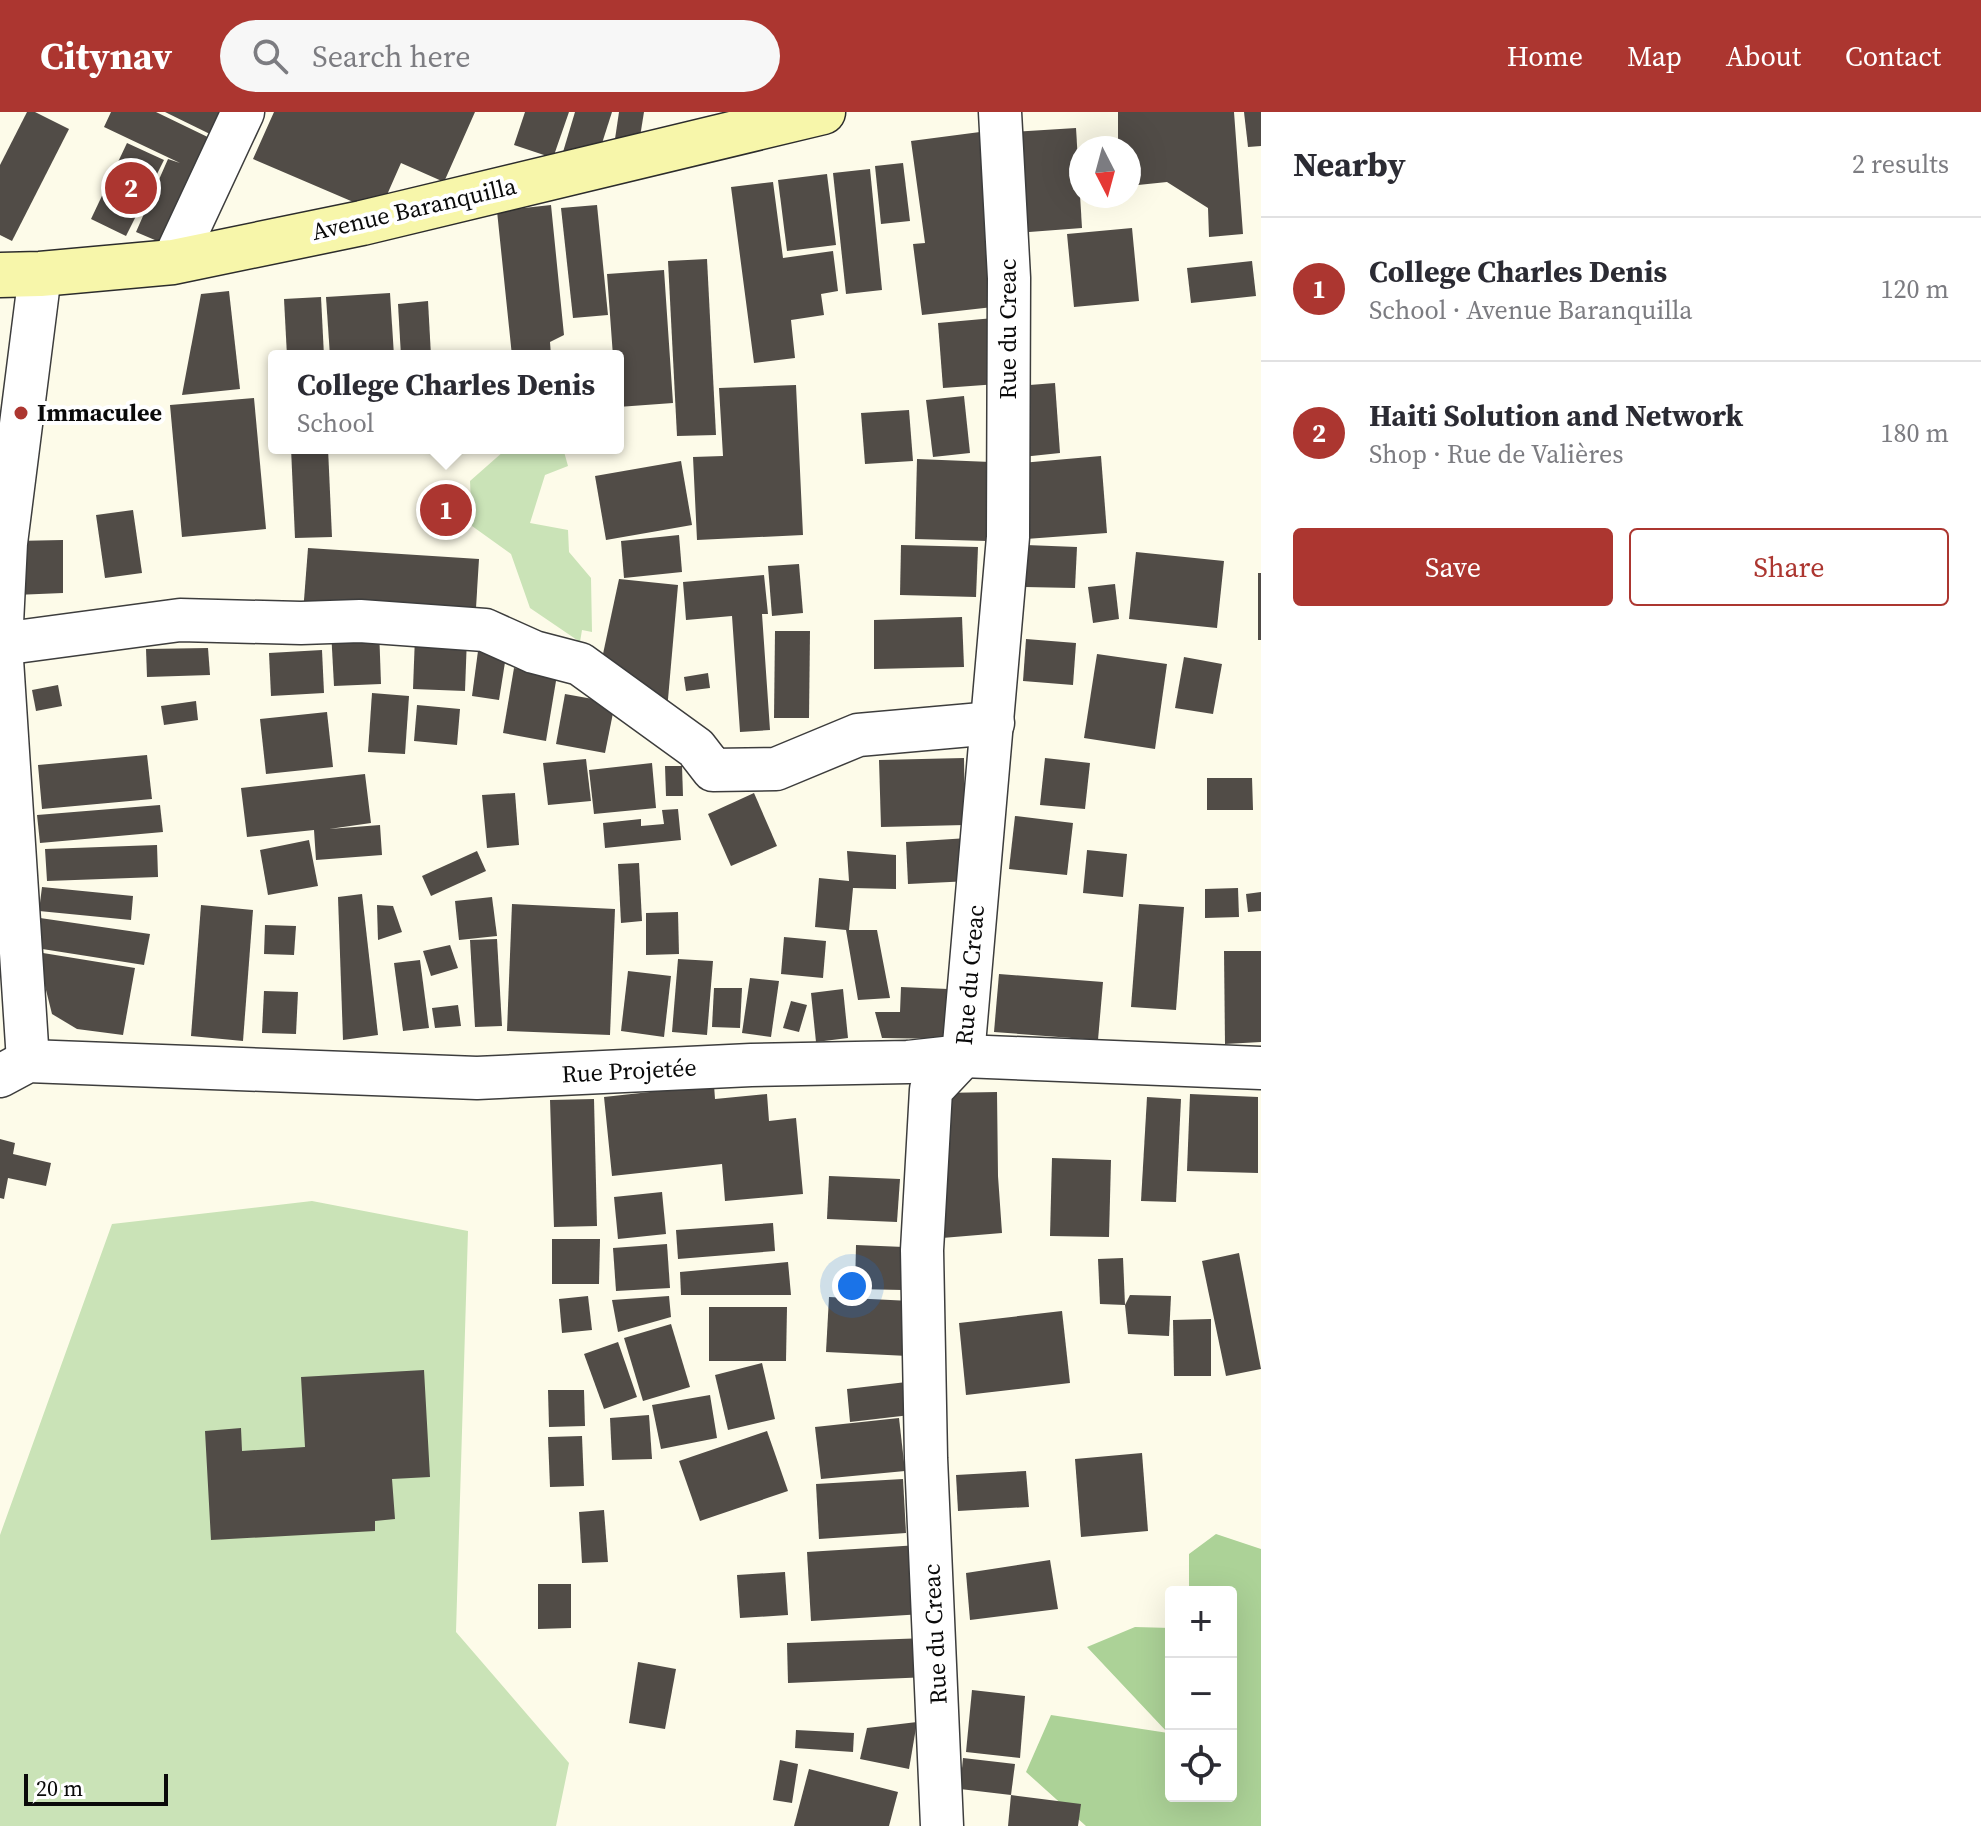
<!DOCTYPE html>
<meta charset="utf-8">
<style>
:root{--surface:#fff;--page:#f7f7f7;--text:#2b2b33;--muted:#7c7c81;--line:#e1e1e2;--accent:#ac3630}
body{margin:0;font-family:"Source Serif 4",serif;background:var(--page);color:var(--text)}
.controls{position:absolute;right:24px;bottom:24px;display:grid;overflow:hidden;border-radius:8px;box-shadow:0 8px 32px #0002}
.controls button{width:72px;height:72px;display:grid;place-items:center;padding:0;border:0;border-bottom:2px solid var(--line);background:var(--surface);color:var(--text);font:40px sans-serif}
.compass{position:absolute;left:1069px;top:24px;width:72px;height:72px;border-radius:50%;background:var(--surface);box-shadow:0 8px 32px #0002;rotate:174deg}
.scale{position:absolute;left:24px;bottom:20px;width:144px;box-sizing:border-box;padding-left:8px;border:4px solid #0a0a0a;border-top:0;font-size:22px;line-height:28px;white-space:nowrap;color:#0a0a0a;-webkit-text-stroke:6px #fff;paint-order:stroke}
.you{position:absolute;left:852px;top:1174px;width:28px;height:28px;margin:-20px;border:6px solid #fff;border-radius:50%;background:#1a73e8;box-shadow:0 0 0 12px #1a73e833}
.badge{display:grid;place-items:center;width:52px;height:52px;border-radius:50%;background:var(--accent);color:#fff;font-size:26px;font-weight:700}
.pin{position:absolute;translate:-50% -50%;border:4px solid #fff;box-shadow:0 2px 8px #0006}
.popup{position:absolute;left:268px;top:238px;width:356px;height:104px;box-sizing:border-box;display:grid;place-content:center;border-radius:8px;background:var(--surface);filter:drop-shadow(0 2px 6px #0005);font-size:26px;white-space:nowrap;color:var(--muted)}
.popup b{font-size:30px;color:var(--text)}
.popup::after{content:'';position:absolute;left:50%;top:100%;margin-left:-16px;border:16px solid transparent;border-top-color:var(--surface)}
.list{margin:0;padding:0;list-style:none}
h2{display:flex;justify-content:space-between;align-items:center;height:104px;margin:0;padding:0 32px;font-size:34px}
h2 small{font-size:26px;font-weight:400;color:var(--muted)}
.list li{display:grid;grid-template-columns:52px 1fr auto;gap:24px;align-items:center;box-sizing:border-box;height:144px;padding:0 32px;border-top:2px solid var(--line)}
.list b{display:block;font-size:30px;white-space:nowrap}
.list p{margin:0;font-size:26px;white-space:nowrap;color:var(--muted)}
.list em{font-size:26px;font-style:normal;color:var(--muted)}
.actions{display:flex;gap:16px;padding:24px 32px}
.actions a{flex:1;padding:18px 0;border:2px solid var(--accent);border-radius:8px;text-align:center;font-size:28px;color:var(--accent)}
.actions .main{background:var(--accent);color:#fff}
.icon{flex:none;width:44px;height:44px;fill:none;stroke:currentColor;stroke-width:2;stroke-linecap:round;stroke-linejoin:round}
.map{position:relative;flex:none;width:1261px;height:1714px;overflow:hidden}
header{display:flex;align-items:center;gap:48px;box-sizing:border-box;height:112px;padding:0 40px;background:var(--accent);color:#fff}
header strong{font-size:38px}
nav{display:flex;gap:44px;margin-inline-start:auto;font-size:28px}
.search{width:560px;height:72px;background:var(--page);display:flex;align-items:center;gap:20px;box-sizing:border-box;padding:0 28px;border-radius:44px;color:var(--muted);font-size:30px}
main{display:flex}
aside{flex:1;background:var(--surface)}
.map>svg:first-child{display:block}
.green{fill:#cae3b7}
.forest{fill:#acd297}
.building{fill:#514c47}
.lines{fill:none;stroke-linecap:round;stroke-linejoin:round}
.minor-casing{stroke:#3d3d3d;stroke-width:45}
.secondary-casing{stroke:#2c2c2c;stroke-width:47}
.minor{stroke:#fff;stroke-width:42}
.secondary{stroke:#f7f6aa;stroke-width:44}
.poi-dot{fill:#ac3630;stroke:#fff;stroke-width:3}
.labels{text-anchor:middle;stroke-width:8;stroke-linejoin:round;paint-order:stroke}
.street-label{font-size:24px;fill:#0a0a0a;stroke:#fff}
.poi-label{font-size:24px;font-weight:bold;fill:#0a0a0a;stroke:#fff;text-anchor:start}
</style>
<header>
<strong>Citynav</strong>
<div class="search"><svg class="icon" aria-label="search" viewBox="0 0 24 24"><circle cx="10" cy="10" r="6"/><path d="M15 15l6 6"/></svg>Search here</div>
<nav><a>Home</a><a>Map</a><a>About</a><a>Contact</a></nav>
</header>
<main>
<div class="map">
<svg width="1261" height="1714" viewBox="0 0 1261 1714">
<rect width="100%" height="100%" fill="#fdfbe9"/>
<!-- green -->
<g class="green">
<path d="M527 336H563L568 354 545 363 530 411 568 418 569 440 591 466 592 520 582 518 580 530 530 496 511 442 472 414 470 369 504 339 527 341Z"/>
<path d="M312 1089 468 1119 456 1520 569 1651 556 1714H0V1423L112 1112Z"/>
</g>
<!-- forest -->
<path class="forest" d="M1216 1422 1261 1437V1714H1086L1026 1660 1051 1603 1168 1621 1087 1535 1135 1515 1171 1516V1684H1231V1480H1189V1442Z"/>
<!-- building -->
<g class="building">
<path d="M27 0H35L69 17 12 129 0 123V53Z"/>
<path d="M111 0H156L218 30 169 134 136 120 168 47 180 51 104 15Z"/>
<path d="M165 0H229L216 25Z"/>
<path d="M274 0H475L444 70 401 51 379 101 253 47Z"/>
<path d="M525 0H569L553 46 514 33Z"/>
<path d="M575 0H612L596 50 563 40Z"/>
<path d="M619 0H644L639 31 615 27Z"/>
<path d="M1118 0H1234L1243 122 1209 125 1208 96 1167 70 1138 73 1133 42 1118 27Z"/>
<path d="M1244 0H1261V34L1248 35Z"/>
<path d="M1076 16 1082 116 1016 121 1010 20Z"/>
<path d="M980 20 993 123 985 124 993 195 922 203 913 132 925 131 911 29Z"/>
<path d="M127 31 164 48 126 124 91 107Z"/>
<path d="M903 51 910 109 881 112 875 54Z"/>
<path d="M870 57 882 178 846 182 833 61Z"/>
<path d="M827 62 836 133 787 139 778 68Z"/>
<path d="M773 70 783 146 833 139 838 179 821 182 824 203 791 208 795 246 754 251 731 75Z"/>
<path d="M551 93 564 223 550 230 551 244H512L497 99Z"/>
<path d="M597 93 608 203 573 206 561 96Z"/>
<path d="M1132 116 1139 189 1074 195 1067 122Z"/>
<path d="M707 147 716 323 677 324 668 149Z"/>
<path d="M1252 149 1256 184 1191 191 1187 156Z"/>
<path d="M664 158 673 291 618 295V244H613L607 162Z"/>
<path d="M229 179 240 277 182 283 201 182Z"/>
<path d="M390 181 394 244H330L326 185Z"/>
<path d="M321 185 324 244H287L284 187Z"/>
<path d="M428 189 431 244H401L398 192Z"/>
<path d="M994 206 998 272 943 276 938 211Z"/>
<path d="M1055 271 1060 341 1022 345 1017 274Z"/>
<path d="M796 273 803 423 697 428 693 345 723 344 719 276Z"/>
<path d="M964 284 970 341 933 345 926 288Z"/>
<path d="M254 286 266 417 182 425 170 293Z"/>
<path d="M909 298 913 349 865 352 861 301Z"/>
<path d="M291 336H328L332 425 295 426Z"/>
<path d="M1101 344 1107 421 1026 427 1021 351Z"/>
<path d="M917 347 991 350 988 429 915 427Z"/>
<path d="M681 349 692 413 606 428 595 364Z"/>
<path d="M133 398 142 461 105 466 96 403Z"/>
<path d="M679 423 682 460 624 466 621 429Z"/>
<path d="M63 428V481L15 483 14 429Z"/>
<path d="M901 433 978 435 976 485 900 483Z"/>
<path d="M1026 433 1077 435 1075 476 1025 475Z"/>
<path d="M308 436 479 447 475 512 303 501Z"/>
<path d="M1136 440 1224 449 1217 516 1129 507Z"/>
<path d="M799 452 803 501 772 504 768 454Z"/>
<rect x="1258" y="461" width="3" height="67"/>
<path d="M764 463 768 502H762L770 618 740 620 732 504 686 508 683 470Z"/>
<path d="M619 467 678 473 666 610 597 570Z"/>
<path d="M1115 472 1119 507 1093 511 1088 475Z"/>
<path d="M962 505 964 555 874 557V508Z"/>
<path d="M379 516 381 572 334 574 331 518Z"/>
<path d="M775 519H810L809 606H774Z"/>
<path d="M415 524 467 525 465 579 413 577Z"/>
<path d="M1026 527 1076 531 1073 573 1023 569Z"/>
<path d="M208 536 210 563 147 565 146 537Z"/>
<path d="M322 538 324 581 271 584 269 541Z"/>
<path d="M478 539 506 544 499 588 472 584Z"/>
<path d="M1097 542 1167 552 1155 637 1084 626Z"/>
<path d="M1184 545 1222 552 1213 602 1175 596Z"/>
<path d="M514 556 557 563 546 629 503 621Z"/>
<path d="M708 561 710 576 686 579 684 565Z"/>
<path d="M58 573 62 594 36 599 32 578Z"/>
<path d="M372 581 409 584 405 642 368 640Z"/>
<path d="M565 582 615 591 605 641 556 632Z"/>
<path d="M196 589 198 608 164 613 161 594Z"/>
<path d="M417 593 460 597 457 633 414 629Z"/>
<path d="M327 600 333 655 266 662 260 607Z"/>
<path d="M147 643 152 687 42 697 38 653Z"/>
<path d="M964 646 965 713 881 715 879 648Z"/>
<path d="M1045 646 1090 651 1085 697 1040 693Z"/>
<path d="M586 647 591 689 548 693 543 651Z"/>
<path d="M652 651 656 696 594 702 589 658Z"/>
<path d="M665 654H682L683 684H666Z"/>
<path d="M365 662 371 711 329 717 380 713 382 743 316 748 314 718 247 725 241 676Z"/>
<path d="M1207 666H1252L1253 698H1207Z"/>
<path d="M515 681 519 733 487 736 482 683Z"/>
<path d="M754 681 777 734 731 754 708 702Z"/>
<path d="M160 693 163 720 40 731 37 703Z"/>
<path d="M678 697 681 728 605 736 603 711 641 707V714L664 712 662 698Z"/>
<path d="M1015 704 1073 711 1067 763 1009 757Z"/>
<path d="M968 726 971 769 908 772 906 730Z"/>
<path d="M309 728 318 774 268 783 260 738Z"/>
<path d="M157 733 158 765 47 769 45 737Z"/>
<path d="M1087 738 1127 742 1123 785 1083 781Z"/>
<path d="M477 739 486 759 431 784 422 764Z"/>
<path d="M847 739 896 743V777L853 776 849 818H877L890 886 858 888 846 818 815 815 819 766 849 769Z"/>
<path d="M639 751 642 809 621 811 618 752Z"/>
<path d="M42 775 133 784 131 808 39 799Z"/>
<path d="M1238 776 1239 805 1205 806V777Z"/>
<path d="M1261 780V799L1248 800 1246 782Z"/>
<path d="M362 782 378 923 343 928 338 785Z"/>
<path d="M492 785 497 824 459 828 455 789Z"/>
<path d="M512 792 615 797 610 923 507 919Z"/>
<path d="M1139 792 1184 795 1176 898 1131 895Z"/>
<path d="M201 793 253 798 243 929 191 924Z"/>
<path d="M377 793 393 794 402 820 378 828Z"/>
<path d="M678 800 679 842 646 843V801Z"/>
<path d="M40 806 150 822 144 853 36 836Z"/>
<path d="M265 813 296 814 294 843 264 842Z"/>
<path d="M784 825 826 829 823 866 781 862Z"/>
<path d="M497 827 502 914 475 915 470 828Z"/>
<path d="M450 833 458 856 431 864 423 839Z"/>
<path d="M1224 839H1261V930L1225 932Z"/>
<path d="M43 841 135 856 123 923 77 917 52 902 44 870Z"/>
<path d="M678 847 713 849 707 923 672 920Z"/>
<path d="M420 848 429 916 403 919 394 851Z"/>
<path d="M628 859 671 864 664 925 621 919Z"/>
<path d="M999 862 1103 870 1098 928 994 920Z"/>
<path d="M750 866 779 869 771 925 742 921Z"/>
<path d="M901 875 948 877 947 927 882 926 875 900H900Z"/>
<path d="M714 876H742L740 916 712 915Z"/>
<path d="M843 877 848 926 816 930 811 881Z"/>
<path d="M264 879 298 880 296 922 262 921Z"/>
<path d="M791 889 807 893 799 920 783 916Z"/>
<path d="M458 893 461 914 435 916 432 896Z"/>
<path d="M714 973 715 987 767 982 769 1009 796 1006 803 1082 725 1089 722 1052 612 1064 604 985Z"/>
<path d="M997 980 998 1064 1002 1121 942 1126 941 981Z"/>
<path d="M1190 982 1258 985V1061L1187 1059Z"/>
<path d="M1147 985 1181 987 1176 1090 1141 1089Z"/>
<path d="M594 987 597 1114 554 1115 550 988Z"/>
<path d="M0 1027 15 1031 13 1042 51 1051 46 1074 8 1066 4 1087 0 1086Z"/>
<path d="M1052 1046 1111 1048 1109 1125 1050 1124Z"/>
<path d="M829 1064 900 1067 897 1110 827 1107Z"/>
<path d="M662 1080 666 1122 618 1127 614 1085Z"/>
<path d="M773 1111 775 1139 678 1147 676 1118Z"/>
<path d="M552 1127H600L599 1172H552Z"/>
<path d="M667 1132 670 1176 616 1179 613 1136Z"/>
<path d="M856 1133 904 1135 903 1178 855 1177Z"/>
<path d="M1239 1141 1261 1257 1226 1264 1202 1149Z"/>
<path d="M1123 1146 1125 1193 1100 1192 1098 1147Z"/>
<path d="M788 1150 791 1183H681L680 1160Z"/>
<path d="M1130 1183 1171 1184 1169 1224 1128 1222 1125 1193Z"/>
<path d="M588 1184 592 1218 562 1221 559 1187Z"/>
<path d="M669 1184 671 1205 618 1220 612 1188Z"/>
<path d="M829 1185 911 1189 908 1244 826 1240Z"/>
<path d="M709 1195H787L786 1249H709Z"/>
<path d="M1062 1199 1070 1271 966 1283 959 1211Z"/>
<path d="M1211 1207V1264H1174L1173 1208Z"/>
<path d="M671 1212 690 1275 643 1289 624 1226Z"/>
<path d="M618 1230 637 1285 604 1297 584 1242Z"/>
<path d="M762 1251 775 1307 728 1318 715 1263Z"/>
<path d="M424 1258 430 1365 392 1367 395 1407 375 1409V1419L211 1428 205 1319 241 1316 242 1339 305 1335 301 1265Z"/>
<path d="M915 1269 919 1302 850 1310 847 1277Z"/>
<path d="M548 1278H584L585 1314 549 1315Z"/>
<path d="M710 1283 717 1326 661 1337 652 1293Z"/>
<path d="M649 1303 652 1347 612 1348 610 1306Z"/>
<path d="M899 1306 905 1359 821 1367 815 1315Z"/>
<path d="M767 1319 788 1379 700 1409 679 1349Z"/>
<path d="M582 1324 584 1374 550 1375 548 1325Z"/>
<path d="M1142 1341 1148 1419 1081 1425 1075 1347Z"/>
<path d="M1026 1359 1029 1395 958 1399 956 1363Z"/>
<path d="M903 1367 906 1421 819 1427 816 1372Z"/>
<path d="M604 1398 608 1450 582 1451 579 1400Z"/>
<path d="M919 1433 923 1502 811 1509 807 1440Z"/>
<path d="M1050 1448 1058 1497 970 1508 966 1461Z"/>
<path d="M785 1460 788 1503 740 1506 737 1463Z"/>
<path d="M538 1472H571V1516L538 1517Z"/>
<path d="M927 1526 929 1565 788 1571 787 1531Z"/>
<path d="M638 1550 676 1557 665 1617 629 1611Z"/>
<path d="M972 1578 1025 1584 1020 1646 966 1640Z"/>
<path d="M917 1610 909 1657 860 1647 867 1616Z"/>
<path d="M796 1618 854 1621 853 1640 795 1636Z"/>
<path d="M963 1646 1015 1652 1011 1683 960 1677Z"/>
<path d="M780 1648 798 1652 792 1691 773 1688Z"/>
<path d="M809 1657 898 1680 889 1714H794Z"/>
<path d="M1011 1683 1081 1692 1078 1714H1008Z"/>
</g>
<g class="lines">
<defs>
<g id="minor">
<path d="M173 150 243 0"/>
<path d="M1 532 180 508 301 511 360 509 485 518 534 540 580 552 696 636 713 658 776 657 858 623 993 611"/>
<path d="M28 949 1 532 6 431 40 162"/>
<path d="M0 964 28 949 477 966 751 953 908 950 963 944 1261 956"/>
<path d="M942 1714 926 1346 922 1138 931 978 963 944 1008 425 1009 166 1000 0"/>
</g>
<path id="secondary" d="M0 163 40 162 173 150 362 111 823 0"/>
</defs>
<!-- minor casing -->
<use href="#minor" class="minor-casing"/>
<!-- secondary casing -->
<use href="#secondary" class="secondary-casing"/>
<!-- minor -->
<use href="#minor" class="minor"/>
<!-- secondary -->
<use href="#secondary" class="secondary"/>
</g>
<!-- markers -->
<circle class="poi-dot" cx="21" cy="301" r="8"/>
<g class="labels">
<!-- street labels -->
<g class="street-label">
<text transform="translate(414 97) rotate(-13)" y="8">Avenue Baranquilla</text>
<text transform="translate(1008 217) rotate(-90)" y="8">Rue du Creac</text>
<text transform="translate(970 863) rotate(-85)" y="8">Rue du Creac</text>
<text transform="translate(629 959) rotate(-3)" y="8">Rue Projetée</text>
<text transform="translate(935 1522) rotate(-93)" y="8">Rue du Creac</text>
</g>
<!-- poi labels -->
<g class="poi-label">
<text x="37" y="309">Immaculee</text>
</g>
</g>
</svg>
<div class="controls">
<button>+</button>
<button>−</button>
<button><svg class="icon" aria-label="locate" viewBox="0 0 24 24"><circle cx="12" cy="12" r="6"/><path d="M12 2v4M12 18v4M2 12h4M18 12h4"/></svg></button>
</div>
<svg class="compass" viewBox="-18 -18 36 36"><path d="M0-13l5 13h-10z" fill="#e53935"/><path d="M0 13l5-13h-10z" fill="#7c7c81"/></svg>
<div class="scale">20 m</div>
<div class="you"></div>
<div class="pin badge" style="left:446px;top:398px">1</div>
<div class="popup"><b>College Charles Denis</b>School</div>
<div class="pin badge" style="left:131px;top:76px">2</div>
</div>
<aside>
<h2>Nearby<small>2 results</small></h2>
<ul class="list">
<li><span class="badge">1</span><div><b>College Charles Denis</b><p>School · Avenue Baranquilla</p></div><em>120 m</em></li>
<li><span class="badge">2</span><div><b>Haiti Solution and Network</b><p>Shop · Rue de Valières</p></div><em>180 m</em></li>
</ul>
<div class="actions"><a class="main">Save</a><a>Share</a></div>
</aside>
</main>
